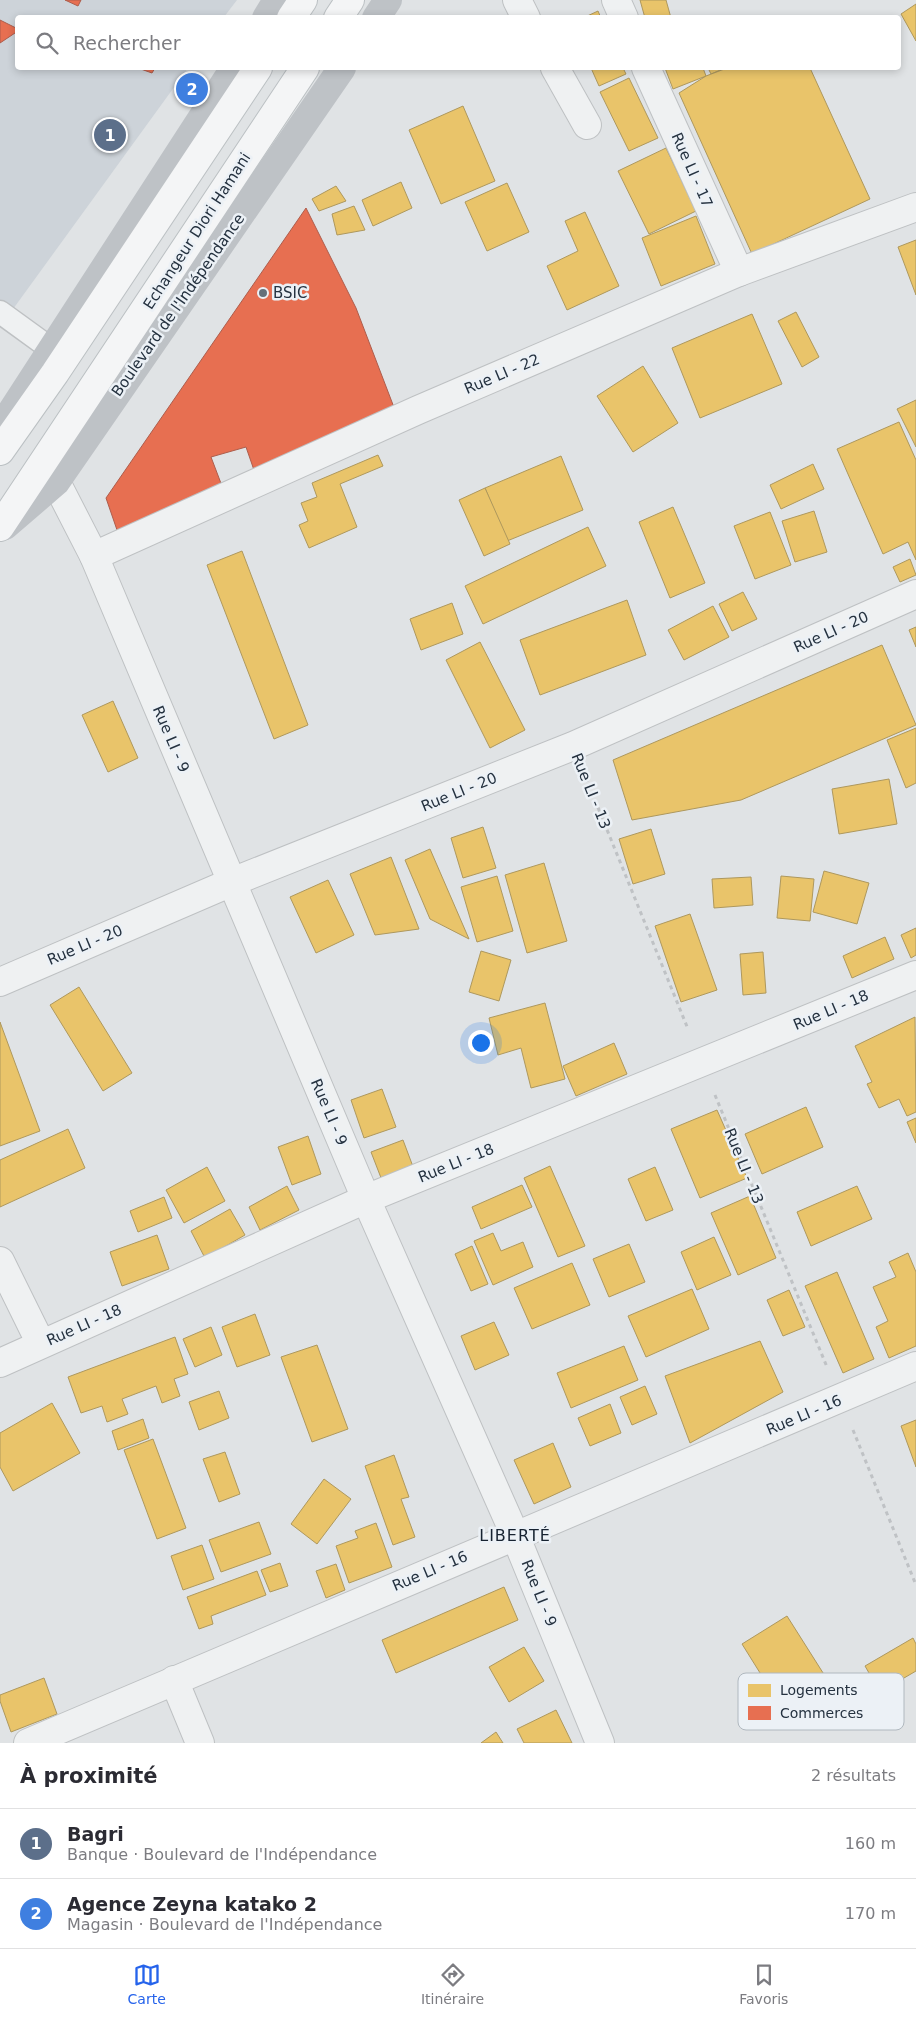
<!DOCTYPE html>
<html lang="fr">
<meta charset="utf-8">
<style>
:root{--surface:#fff;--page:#f2f2f3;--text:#2b2b33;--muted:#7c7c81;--line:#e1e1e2;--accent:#2563eb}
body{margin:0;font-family:"DejaVu Sans",sans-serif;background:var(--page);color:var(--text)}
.you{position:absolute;left:480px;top:1042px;width:18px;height:18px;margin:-12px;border:4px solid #fff;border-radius:50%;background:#1a73e8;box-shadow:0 0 0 8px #1a73e833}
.badge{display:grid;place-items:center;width:32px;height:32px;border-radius:50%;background:var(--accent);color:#fff;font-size:16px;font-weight:700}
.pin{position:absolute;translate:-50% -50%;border:2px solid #fff;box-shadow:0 1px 5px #0006}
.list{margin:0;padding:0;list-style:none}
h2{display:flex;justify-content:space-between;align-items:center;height:65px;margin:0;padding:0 20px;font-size:21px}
h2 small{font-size:16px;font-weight:400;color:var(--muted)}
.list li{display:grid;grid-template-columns:32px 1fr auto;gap:15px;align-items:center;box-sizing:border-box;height:70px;padding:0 20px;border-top:1px solid var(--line)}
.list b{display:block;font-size:19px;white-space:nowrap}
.list p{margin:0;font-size:16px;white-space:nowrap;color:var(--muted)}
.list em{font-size:16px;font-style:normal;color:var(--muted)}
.icon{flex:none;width:28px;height:28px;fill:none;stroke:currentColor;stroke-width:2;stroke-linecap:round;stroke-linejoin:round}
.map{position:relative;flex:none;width:916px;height:1743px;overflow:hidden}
.search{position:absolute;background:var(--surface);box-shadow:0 2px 8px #0003;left:15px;right:15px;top:15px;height:55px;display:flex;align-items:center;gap:12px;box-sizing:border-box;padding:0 18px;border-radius:5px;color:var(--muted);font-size:19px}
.sheet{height:205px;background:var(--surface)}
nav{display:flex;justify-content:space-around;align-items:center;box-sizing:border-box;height:70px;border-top:1px solid var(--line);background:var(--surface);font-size:14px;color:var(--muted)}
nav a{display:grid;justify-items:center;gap:2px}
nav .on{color:var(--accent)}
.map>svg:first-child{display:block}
.built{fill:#cdd3d9}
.homes{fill:#e9c46a;stroke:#ae985d}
.shops{fill:#e76f51;stroke:#ad5d4c}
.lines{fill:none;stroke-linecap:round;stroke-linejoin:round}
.lane-casing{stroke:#bec1c3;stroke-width:25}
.street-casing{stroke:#bec1c3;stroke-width:30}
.primary-casing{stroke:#bbc0c3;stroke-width:30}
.path{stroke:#bfc2c5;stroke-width:3;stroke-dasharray:4 4;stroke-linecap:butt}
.lane{stroke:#eff1f2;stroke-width:22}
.street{stroke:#eff1f2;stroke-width:28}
.secondary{stroke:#bec2c6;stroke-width:28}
.primary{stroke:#f4f5f6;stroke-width:28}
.poi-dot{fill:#66707a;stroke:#ecf1f6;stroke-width:2}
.labels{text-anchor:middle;stroke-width:5;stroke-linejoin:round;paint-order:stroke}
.street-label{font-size:15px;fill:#253240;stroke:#ecf1f6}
.poi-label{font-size:15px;fill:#253240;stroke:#ecf1f6;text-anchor:start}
.neighbourhood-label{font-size:16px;letter-spacing:1px;fill:#172331;stroke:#ecf1f6}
.key{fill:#ecf1f6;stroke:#b0b8bf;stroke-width:1}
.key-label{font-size:14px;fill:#253240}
</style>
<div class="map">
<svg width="916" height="1743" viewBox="0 0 916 1743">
<rect width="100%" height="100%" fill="#e0e3e5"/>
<!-- built -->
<path class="built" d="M0 0H237L224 17 18 18V68H188L0 327Z"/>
<!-- homes -->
<g class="homes">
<path d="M640 0H666L671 18H645Z"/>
<path d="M916 4V41L901 14Z"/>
<path d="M598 11 601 18H583Z"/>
<path d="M591 68H623L626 74 599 86Z"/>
<path d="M665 68H703L706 76 673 89Z"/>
<path d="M708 68H725L711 74Z"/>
<path d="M727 68H810L870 199 752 254 679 93 706 76Z"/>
<path d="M629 78 658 138 629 151 600 92Z"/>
<path d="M463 106 495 181 441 204 409 130Z"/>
<path d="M666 148 696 211 649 234 618 171Z"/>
<path d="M401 182 412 208 373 226 362 200Z"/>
<path d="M507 183 529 232 487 251 465 202Z"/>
<path d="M336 186 346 201 319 211 312 199Z"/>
<path d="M354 206 365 230 337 235 332 214Z"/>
<path d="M585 212 619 286 567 310 547 266 578 251 565 221Z"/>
<path d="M696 216 715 264 661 286 642 238Z"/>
<path d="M916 240V295L898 247Z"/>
<path d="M796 312 819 357 802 367 778 321Z"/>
<path d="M752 314 782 384 700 418 672 348Z"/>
<path d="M643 366 678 423 633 452 597 396Z"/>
<path d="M916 400V447L897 409Z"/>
<path d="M899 422 916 460V560L908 542 883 554 837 449Z"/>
<path d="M378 455 383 466 340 484 357 527 309 548 299 525 308 521 301 503 317 497 312 483Z"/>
<path d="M561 456 583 510 507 541 485 488Z"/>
<path d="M813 464 824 489 781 509 770 485Z"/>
<path d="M485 488 510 544 484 556 459 500Z"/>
<path d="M673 507 705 583 670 598 639 522Z"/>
<path d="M814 511 827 552 795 562 782 521Z"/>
<path d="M770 512 791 565 755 579 734 526Z"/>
<path d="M588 527 606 566 483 624 465 586Z"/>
<path d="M242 551 308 725 274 739 207 565Z"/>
<path d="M910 559 916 575 900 582 893 567Z"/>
<path d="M743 592 757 619 732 631 719 604Z"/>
<path d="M627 600 646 655 540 695 520 640Z"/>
<path d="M452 603 463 634 421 650 410 619Z"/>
<path d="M713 606 729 637 684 660 668 630Z"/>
<path d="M916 627V647L909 630Z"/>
<path d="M480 642 525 730 490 748 446 660Z"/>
<path d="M882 645 916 725 741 800 632 820 613 760Z"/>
<path d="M113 701 138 758 108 772 82 715Z"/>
<path d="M916 728V783L906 788 887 740Z"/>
<path d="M889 779 897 824 839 834 832 789Z"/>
<path d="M483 827 496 868 463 878 451 838Z"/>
<path d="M651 829 665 874 633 884 619 839Z"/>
<path d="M430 849 469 939 430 919 405 860Z"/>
<path d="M391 857 419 929 375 935 350 874Z"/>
<path d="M544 863 567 941 527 953 505 875Z"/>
<path d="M824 871 869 883 857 924 813 912Z"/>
<path d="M497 876 513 931 477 942 461 887Z"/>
<path d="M781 876 814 879 810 921 777 918Z"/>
<path d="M751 877 753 905 714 908 712 879Z"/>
<path d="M328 880 354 935 316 953 290 897Z"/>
<path d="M690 914 717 990 681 1002 655 926Z"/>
<path d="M916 928V955L911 958 901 935Z"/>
<path d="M885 937 894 959 852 978 843 956Z"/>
<path d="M481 951 511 960 499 1001 469 992Z"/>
<path d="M763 952 766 993 743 995 740 954Z"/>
<path d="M79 987 132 1073 103 1091 50 1005Z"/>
<path d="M545 1003 565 1079 531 1088 521 1048 498 1055 489 1018Z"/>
<path d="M915 1017 916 1112 907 1116 899 1099 879 1108 867 1084 872 1082 855 1046Z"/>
<path d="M0 1022 40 1131 0 1146Z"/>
<path d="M614 1043 627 1074 576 1096 563 1066Z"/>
<path d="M382 1089 396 1127 364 1138 351 1100Z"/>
<path d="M806 1107 823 1147 762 1174 745 1134Z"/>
<path d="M717 1110 747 1178 700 1198 671 1129Z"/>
<path d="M916 1118V1143L907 1122Z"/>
<path d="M68 1129 85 1168 0 1207V1160Z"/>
<path d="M308 1136 321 1174 292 1185 278 1147Z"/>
<path d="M403 1140 415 1172 383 1183 371 1152Z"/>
<path d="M550 1166 585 1246 558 1257 524 1178Z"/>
<path d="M207 1167 225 1201 184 1223 166 1190Z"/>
<path d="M655 1167 673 1210 646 1221 628 1179Z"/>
<path d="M522 1185 532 1207 481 1229 472 1207Z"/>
<path d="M287 1186 299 1210 260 1230 249 1207Z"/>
<path d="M857 1186 872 1219 811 1246 797 1212Z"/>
<path d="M750 1196 776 1258 738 1275 711 1213Z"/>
<path d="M164 1197 172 1218 138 1232 130 1211Z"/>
<path d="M230 1209 245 1235 205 1258 191 1231Z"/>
<path d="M493 1233 501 1251 523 1242 533 1267 493 1285 474 1241Z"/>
<path d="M157 1235 169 1269 122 1286 110 1252Z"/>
<path d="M714 1237 731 1275 697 1290 681 1252Z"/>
<path d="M629 1244 645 1282 609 1297 593 1259Z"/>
<path d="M472 1246 488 1284 471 1291 455 1254Z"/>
<path d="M908 1253 916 1272V1346L889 1358 876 1327 888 1321 873 1287 896 1277 889 1262Z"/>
<path d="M572 1263 590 1305 532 1329 514 1288Z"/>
<path d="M837 1272 874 1359 843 1373 805 1286Z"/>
<path d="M692 1289 709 1329 646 1357 628 1316Z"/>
<path d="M789 1290 805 1327 783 1336 767 1300Z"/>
<path d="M255 1314 270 1355 237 1367 222 1327Z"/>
<path d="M494 1322 509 1355 475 1370 461 1336Z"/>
<path d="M211 1327 222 1355 195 1367 183 1339Z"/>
<path d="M175 1337 188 1374 174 1379 180 1396 162 1403 156 1386 122 1399 128 1414 107 1422 102 1406 81 1413 68 1377Z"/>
<path d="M760 1341 783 1392 690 1443 665 1376Z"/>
<path d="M317 1345 348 1429 312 1442 281 1357Z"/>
<path d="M624 1346 638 1380 571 1408 557 1373Z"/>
<path d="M645 1386 657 1414 632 1425 620 1397Z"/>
<path d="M219 1391 229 1418 199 1430 189 1402Z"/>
<path d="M52 1403 80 1453 13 1491 0 1467V1433Z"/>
<path d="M610 1404 621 1433 590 1446 578 1418Z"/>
<path d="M143 1419 149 1438 118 1450 112 1431Z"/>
<path d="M916 1420V1467L901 1426Z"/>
<path d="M153 1439 186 1528 157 1539 124 1450Z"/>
<path d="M553 1443 571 1487 534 1504 514 1460Z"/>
<path d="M225 1452 240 1494 219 1502 203 1459Z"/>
<path d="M394 1455 409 1497 401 1499 415 1537 393 1545 365 1466Z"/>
<path d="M324 1479 351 1499 317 1544 291 1524Z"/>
<path d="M259 1522 271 1554 221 1572 209 1540Z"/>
<path d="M376 1523 392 1567 349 1583 336 1546 358 1538 355 1531Z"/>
<path d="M202 1545 214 1579 183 1590 171 1556Z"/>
<path d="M280 1563 288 1586 270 1592 261 1570Z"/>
<path d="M336 1564 345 1590 326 1598 316 1571Z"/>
<path d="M257 1571 266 1595 211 1616 213 1624 199 1629 187 1597Z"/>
<path d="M504 1587 518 1620 396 1673 382 1640Z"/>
<path d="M787 1616 825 1676 780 1705 742 1644Z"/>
<path d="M913 1638 916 1644V1671L880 1692 865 1666Z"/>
<path d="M524 1647 544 1681 509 1702 489 1667Z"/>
<path d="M44 1678 57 1714 11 1732 0 1701V1695Z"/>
<path d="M556 1710 572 1743H524L517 1729Z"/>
<path d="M496 1732 503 1743H481Z"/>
</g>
<!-- shops -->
<g class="shops">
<path d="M65 0H81L78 6Z"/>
<path d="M0 20 18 29V31L0 43Z"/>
<path d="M138 68H155L152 73Z"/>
<path d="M306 208 356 308 395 410 255 473 246 447 211 457 222 486 117 530 106 498Z"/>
</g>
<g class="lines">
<defs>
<path id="lane" d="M0 312 51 349"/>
<g id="street">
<path d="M517 0 526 18"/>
<path d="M616 0 624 18"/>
<path d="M555 68 587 125"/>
<path d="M646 68 739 272"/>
<path d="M56 482 94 556 366 1199 515 1535 600 1743"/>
<path d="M94 556 418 410 739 272 916 207"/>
<path d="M0 982 232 882 573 746 916 594"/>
<path d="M0 1261 41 1344"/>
<path d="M0 1363 366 1199 916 975"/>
<path d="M174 1680 200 1743"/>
<path d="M28 1743 916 1366"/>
</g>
<g id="primary">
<path d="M291 18 303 0"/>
<path d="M338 18 350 0"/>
<path d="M0 451 55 373 258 68"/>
<path d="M0 527 305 68"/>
</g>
</defs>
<!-- lane casing -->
<use href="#lane" class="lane-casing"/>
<!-- street casing -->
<use href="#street" class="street-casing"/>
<!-- primary casing -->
<use href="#primary" class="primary-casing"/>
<!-- path -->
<g class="path">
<path d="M586 778 688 1029"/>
<path d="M715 1095 827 1367"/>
<path d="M853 1430 916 1585"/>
</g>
<!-- lane -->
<use href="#lane" class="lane"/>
<!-- street -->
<use href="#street" class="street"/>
<!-- secondary -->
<g class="secondary">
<path d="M266 18 277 0"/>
<path d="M376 18 388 0"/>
<path d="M0 429 234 68"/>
<path d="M5 526 56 482 342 68"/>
</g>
<!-- primary -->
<use href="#primary" class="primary"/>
</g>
<!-- markers -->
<circle class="poi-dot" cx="263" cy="293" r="5"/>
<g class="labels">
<!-- street labels -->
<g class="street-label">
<text transform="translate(692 170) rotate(66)" y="5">Rue LI - 17</text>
<text transform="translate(197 231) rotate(-57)" y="5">Echangeur Diori Hamani</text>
<text transform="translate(178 305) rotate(-55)" y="5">Boulevard de l'Indépendance</text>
<text transform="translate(502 374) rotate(-23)" y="5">Rue LI - 22</text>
<text transform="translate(831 632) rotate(-24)" y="5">Rue LI - 20</text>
<text transform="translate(171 739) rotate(67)" y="5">Rue LI - 9</text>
<text transform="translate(591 791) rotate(68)" y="5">Rue LI - 13</text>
<text transform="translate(459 792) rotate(-22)" y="5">Rue LI - 20</text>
<text transform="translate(85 945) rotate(-23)" y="5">Rue LI - 20</text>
<text transform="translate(831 1010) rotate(-23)" y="5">Rue LI - 18</text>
<text transform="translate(329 1112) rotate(67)" y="5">Rue LI - 9</text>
<text transform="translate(456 1163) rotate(-22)" y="5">Rue LI - 18</text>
<text transform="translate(744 1166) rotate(68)" y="5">Rue LI - 13</text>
<text transform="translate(84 1325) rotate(-24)" y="5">Rue LI - 18</text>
<text transform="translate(804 1415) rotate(-23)" y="5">Rue LI - 16</text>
<text transform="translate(430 1571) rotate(-23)" y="5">Rue LI - 16</text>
<text transform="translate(539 1593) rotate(68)" y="5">Rue LI - 9</text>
</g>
<!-- poi labels -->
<g class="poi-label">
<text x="273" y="298">BSIC</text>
</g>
<!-- neighbourhood labels -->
<g class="neighbourhood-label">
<text x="515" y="1541">LIBERTÉ</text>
</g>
</g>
<!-- legend -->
<rect x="738" y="1673" width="166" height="57" rx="8" class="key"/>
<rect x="748" y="1684" width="23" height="13" fill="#e9c46a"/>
<rect x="748" y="1706" width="23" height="14" fill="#e76f51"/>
<g class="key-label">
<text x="780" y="1695">Logements</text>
<text x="780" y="1718">Commerces</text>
</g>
</svg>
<div class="you"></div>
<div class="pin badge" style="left:110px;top:135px;background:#5c6f8a">1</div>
<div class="pin badge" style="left:192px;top:89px;background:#3f7fe0">2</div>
<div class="search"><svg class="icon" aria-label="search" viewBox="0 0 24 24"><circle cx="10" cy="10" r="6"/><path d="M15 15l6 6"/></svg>Rechercher</div>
</div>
<section class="sheet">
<h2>À proximité<small>2 résultats</small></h2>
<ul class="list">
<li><span class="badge" style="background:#5c6f8a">1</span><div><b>Bagri</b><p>Banque · Boulevard de l'Indépendance</p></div><em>160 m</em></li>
<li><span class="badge" style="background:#3f7fe0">2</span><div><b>Agence Zeyna katako 2</b><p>Magasin · Boulevard de l'Indépendance</p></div><em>170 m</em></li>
</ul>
</section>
<nav>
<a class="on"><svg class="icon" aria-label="map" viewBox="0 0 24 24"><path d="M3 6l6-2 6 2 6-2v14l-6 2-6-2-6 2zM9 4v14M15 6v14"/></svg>Carte</a>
<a><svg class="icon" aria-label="directions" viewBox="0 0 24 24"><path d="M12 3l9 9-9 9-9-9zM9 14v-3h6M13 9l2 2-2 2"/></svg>Itinéraire</a>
<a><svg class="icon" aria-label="saved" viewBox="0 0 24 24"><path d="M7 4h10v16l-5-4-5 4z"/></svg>Favoris</a>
</nav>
